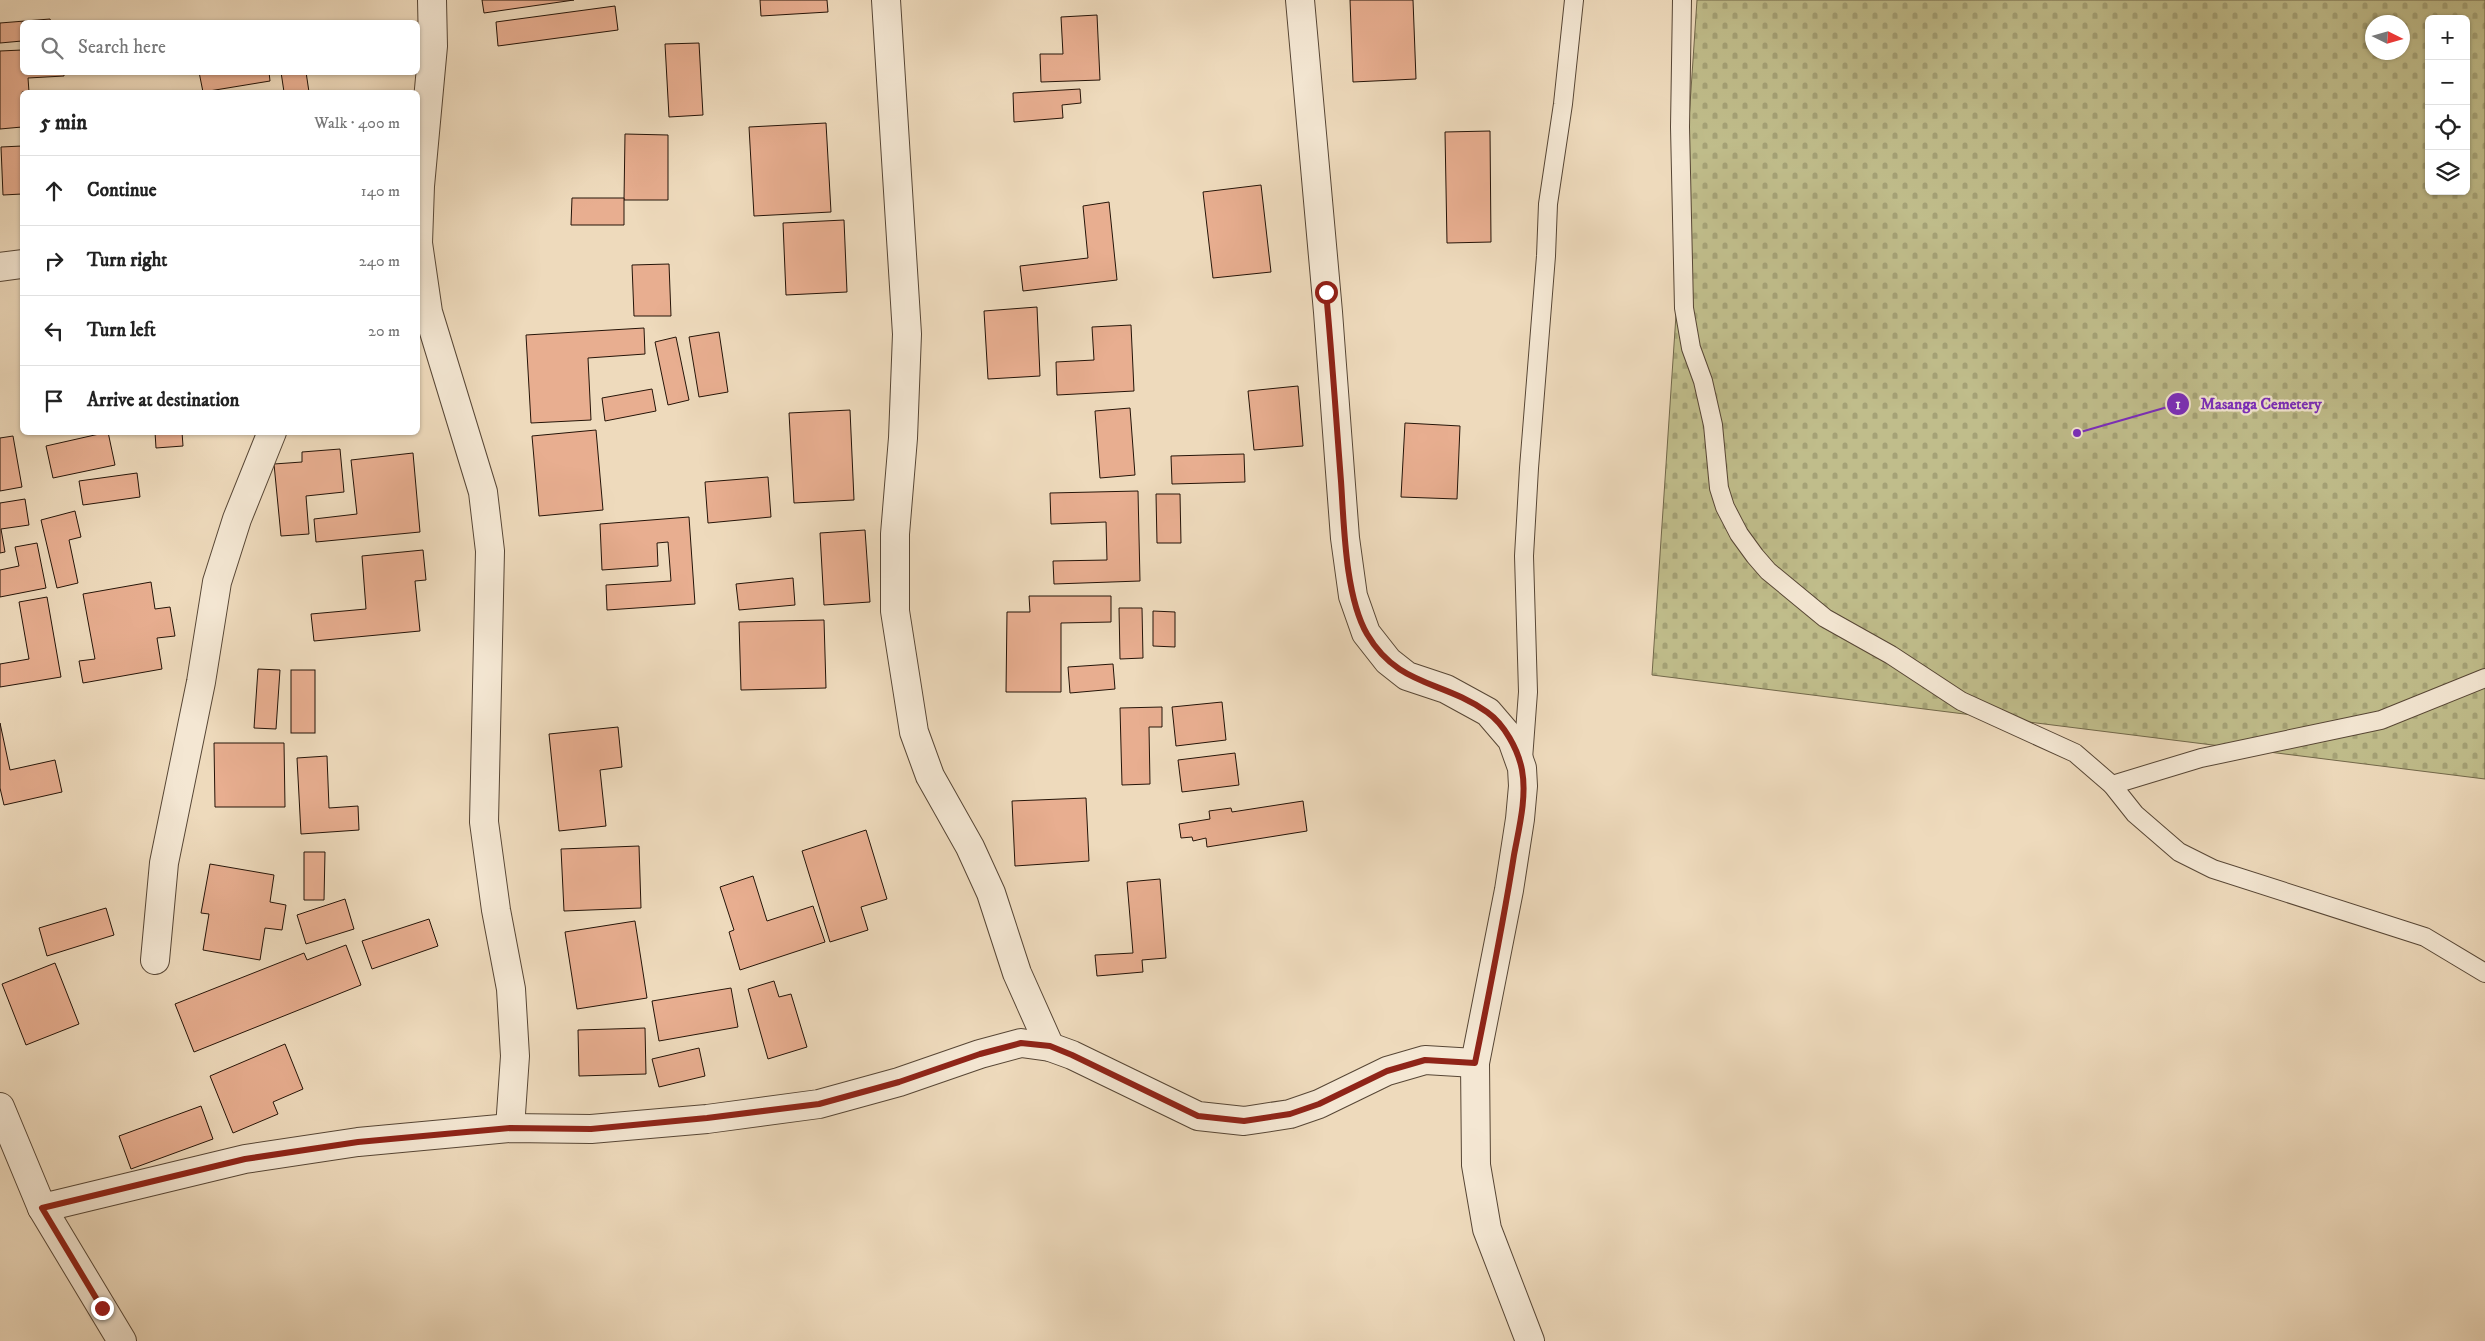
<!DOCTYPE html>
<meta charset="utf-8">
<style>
:root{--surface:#fff;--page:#f2f2f2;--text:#222;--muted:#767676;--line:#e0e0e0}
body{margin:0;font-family:"IM FELL DW Pica",serif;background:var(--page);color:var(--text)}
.controls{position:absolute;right:15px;top:15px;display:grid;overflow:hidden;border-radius:8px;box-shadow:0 1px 4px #0004}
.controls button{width:45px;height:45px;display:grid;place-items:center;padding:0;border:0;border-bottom:1px solid var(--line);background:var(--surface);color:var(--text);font:25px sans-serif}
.compass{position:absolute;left:2365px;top:15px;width:45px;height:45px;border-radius:50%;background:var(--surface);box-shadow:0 1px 4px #0004;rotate:95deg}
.stop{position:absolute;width:15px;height:15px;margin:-11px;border:4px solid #8f2418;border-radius:50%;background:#fff}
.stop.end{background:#8f2418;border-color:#fff;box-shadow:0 1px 5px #0008}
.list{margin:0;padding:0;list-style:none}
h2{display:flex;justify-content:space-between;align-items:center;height:65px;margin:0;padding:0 20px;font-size:21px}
h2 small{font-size:16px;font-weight:400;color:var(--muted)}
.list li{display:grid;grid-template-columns:32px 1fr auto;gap:15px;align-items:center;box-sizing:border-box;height:70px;padding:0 20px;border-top:1px solid var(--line)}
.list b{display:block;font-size:19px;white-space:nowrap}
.list em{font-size:16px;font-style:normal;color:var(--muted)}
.icon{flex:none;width:28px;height:28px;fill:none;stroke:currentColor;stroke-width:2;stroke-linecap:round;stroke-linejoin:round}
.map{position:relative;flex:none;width:2485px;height:1341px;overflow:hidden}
.search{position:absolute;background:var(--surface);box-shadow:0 1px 4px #0004;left:20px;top:20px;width:400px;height:55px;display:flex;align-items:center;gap:12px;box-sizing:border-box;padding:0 18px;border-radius:8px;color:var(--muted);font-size:19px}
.panel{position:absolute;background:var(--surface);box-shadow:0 1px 4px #0004;left:20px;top:90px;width:400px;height:345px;border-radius:8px}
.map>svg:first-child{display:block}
.cemetery{fill:url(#cemetery-stones);stroke:#72684a;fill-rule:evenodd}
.building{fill:#e8ae90;stroke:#251408}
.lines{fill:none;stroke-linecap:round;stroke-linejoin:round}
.lane-casing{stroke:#574635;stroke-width:20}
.street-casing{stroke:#574635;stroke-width:30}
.lane{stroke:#f4e7d3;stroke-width:18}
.street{stroke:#f4e7d3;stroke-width:28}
.route{stroke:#8f2418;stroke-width:6}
.leader{fill:none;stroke:#7b2cbf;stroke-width:2}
.callout-dot{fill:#7b2cbf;stroke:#f4e7d3;stroke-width:2}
.mark-label{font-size:15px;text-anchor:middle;font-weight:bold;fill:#fff}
.callout-label{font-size:16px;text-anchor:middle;font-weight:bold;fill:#7b2cbf;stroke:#f4e7d3;stroke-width:4.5;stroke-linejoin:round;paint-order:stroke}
</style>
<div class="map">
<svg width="2485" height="1341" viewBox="0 0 2485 1341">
<defs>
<pattern id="cemetery-stones" width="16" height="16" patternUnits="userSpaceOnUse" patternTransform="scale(1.25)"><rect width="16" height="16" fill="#c0bd8b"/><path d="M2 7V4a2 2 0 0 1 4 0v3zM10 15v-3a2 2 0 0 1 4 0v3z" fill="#a5a276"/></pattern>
</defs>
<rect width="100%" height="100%" fill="#eedabc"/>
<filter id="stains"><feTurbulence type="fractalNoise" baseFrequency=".004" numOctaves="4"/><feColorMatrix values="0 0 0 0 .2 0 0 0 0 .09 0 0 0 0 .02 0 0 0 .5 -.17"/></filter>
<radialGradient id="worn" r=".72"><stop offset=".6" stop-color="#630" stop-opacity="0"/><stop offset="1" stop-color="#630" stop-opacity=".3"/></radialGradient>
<!-- cemetery -->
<path class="cemetery" d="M1697 0H2485V779L1652 675ZM2429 19H2466V191H2429ZM2372 22H2402V52H2372Z"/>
<!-- building -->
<g class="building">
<path d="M482 0H574L484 13Z"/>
<path d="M760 0H827L828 12 761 16Z"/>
<path d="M1350 0H1413L1416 79 1353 82Z"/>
<path d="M615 6 618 30 498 46 496 22Z"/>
<path d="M1097 15 1100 80 1041 82 1040 54H1063L1061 17Z"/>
<path d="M50 19 51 22H22V41L0 43V23Z"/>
<path d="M699 43 703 115 669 117 665 44Z"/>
<path d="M22 50V72H64V76L28 78 29 92H22V127L0 129V51Z"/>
<path d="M199 72H269L270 81 203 92Z"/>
<path d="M281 72H306L309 92H284Z"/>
<path d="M1080 89 1081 103 1062 105 1063 118 1014 122 1013 93Z"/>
<path d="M826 123 831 212 754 216 749 127Z"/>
<path d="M1490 131 1491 242 1447 243 1445 132Z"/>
<path d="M625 134 668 135V200H624Z"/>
<path d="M22 146V194L3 195 1 147Z"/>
<path d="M1261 185 1271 272 1213 278 1203 192Z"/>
<path d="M572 198H624V225H571Z"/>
<path d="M1109 202 1117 280 1023 291 1020 266 1088 258 1083 206Z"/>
<path d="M844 220 847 292 786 295 783 223Z"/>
<path d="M669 264 671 316H634L632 265Z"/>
<path d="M1037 307 1040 376 988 379 984 311Z"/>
<path d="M1131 325 1134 391 1057 395 1056 362 1094 360 1092 327Z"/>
<path d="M644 328 645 354 588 358 591 420 531 423 526 335Z"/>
<path d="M719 332 728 392 699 397 689 337Z"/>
<path d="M676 337 689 400 668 405 655 342Z"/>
<path d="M1298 386 1303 446 1254 450 1248 391Z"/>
<path d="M652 389 656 411 605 421 602 398Z"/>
<path d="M1130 408 1135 475 1100 478 1095 411Z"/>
<path d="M850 410 854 500 794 503 789 413Z"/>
<path d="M1405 423 1460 426 1457 499 1401 497Z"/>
<path d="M596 430 603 510 539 516 532 436Z"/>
<path d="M108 432 115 465 53 478 46 446Z"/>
<path d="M155 432H182L183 446 156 448Z"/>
<path d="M13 436 22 487 0 491V438Z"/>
<path d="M340 449 344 492 306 496 309 534 281 536 274 464 302 462V452Z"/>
<path d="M413 453 420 532 316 542 314 519 357 514 351 460Z"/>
<path d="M1244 454 1245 482 1172 484 1171 456Z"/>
<path d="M137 473 140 497 83 505 79 481Z"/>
<path d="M768 477 771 517 708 523 705 482Z"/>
<path d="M1138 491 1140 581 1054 584 1053 561 1107 560 1106 522 1051 524 1050 493Z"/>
<path d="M1156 494H1180L1181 543H1157Z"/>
<path d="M25 499 29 525 1 529 5 552 0 553V503Z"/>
<path d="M75 511 81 537 69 540 78 583 57 588 41 520Z"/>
<path d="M689 517 695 604 607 610 606 585 671 581 668 542 657 543 658 566 602 570 600 524Z"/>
<path d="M865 530 870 602 824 605 820 533Z"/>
<path d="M37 543 46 588 0 597V570L19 566 15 547Z"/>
<path d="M423 550 426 580 415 581 420 631 314 641 311 614 366 609 362 556Z"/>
<path d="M793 578 795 605 739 610 736 584Z"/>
<path d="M151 582 155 609 170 607 175 636 157 638 162 669 83 683 79 661 95 659 83 594Z"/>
<path d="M1029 596H1111V622L1061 623V692H1006L1007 612H1030Z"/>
<path d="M47 597 61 677 0 687V664L29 659 19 602Z"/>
<path d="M1119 608H1142L1143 658 1120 659Z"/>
<path d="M1153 611 1175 612V647L1153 646Z"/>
<path d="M824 620 826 688 741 690 739 622Z"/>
<path d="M1113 664 1115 689 1070 693 1068 667Z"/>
<path d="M258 669 280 670 276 729 254 728Z"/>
<rect x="291" y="670" width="24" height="63"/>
<path d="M1222 702 1226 740 1176 746 1172 707Z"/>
<path d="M1162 707V727H1149L1150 784 1122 785 1120 708Z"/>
<path d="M0 723 10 770 55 760 62 792 4 805 0 788Z"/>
<path d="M618 727 622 767 600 770 606 826 559 831 549 734Z"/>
<path d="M214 743H284L285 807H215Z"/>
<path d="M1235 753 1239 785 1182 792 1178 760Z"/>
<path d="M327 756 329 808 358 806 359 830 301 834 297 758Z"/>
<path d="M1086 798 1089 861 1015 866 1012 801Z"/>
<path d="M1303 801 1307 831 1207 847 1206 838 1193 841 1192 837 1181 838 1179 824 1210 819 1209 811 1231 808 1232 812Z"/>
<path d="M866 830 887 899 861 907 868 930 830 942 802 851Z"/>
<path d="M639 846 641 908 564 911 561 849Z"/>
<path d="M304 852H325L324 900H304Z"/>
<path d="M210 864 274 875 270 902 286 905 282 930 265 928 260 960 203 950 209 914 201 913Z"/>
<path d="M753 876 767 921 813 906 825 942 740 970 729 932 734 930 720 887Z"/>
<path d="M1160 879 1166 958 1142 960 1143 972 1097 976 1095 955 1133 953 1127 882Z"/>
<path d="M345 899 354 929 306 944 297 915Z"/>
<path d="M106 908 114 935 47 956 39 928Z"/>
<path d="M429 919 438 946 372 969 362 941Z"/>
<path d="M635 921 647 998 577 1009 565 932Z"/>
<path d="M346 945 361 985 194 1052 175 1004 304 953 307 960Z"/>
<path d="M55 963 79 1024 26 1045 2 984Z"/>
<path d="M774 981 779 997 791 994 807 1047 768 1059 748 989Z"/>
<path d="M731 988 738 1027 659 1041 652 1001Z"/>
<path d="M645 1028 646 1074 579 1076 578 1030Z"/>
<path d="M285 1044 303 1089 273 1102 278 1114 233 1133 210 1076Z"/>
<path d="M699 1048 705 1076 659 1087 652 1059Z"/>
<path d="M201 1106 213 1139 131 1169 119 1136Z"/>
</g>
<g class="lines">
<defs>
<g id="lane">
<path d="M1682 0 1680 127 1684 308 1691 348 1703 381 1713 425 1719 488 1725 507 1739 534 1755 556 1768 571 1825 618 1891 655 1961 701 2075 753 2112 785 2135 814 2179 852 2213 869 2425 937 2485 973"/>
<path d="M1523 759 1528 692 1524 556 1529 468 1546 256 1548 204 1563 104 1574 0"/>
<path d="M2112 785 2201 758 2381 720 2485 678"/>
</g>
<g id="street">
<path d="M432 0 433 46 420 186 418 243 428 312 483 492 490 551 484 822 496 910 511 989 515 1056 510 1128"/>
<path d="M886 0 907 334 903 438 895 534V611L914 732 930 776 970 847 991 893 1017 973 1050 1047"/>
<path d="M1300 0 1328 312 1345 538 1353 596 1366 633 1388 661 1407 676 1446 689 1488 712 1512 740 1522 768 1523 786 1520 819 1509 890 1475 1063 1476 1165 1487 1229 1530 1341"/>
<path d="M0 267 22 264"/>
<path d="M155 960 164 863 201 682 217 582 237 519 272 432"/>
<path d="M0 1107 42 1208 122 1341"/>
<path d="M42 1208 245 1159 358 1142 510 1128 591 1129 707 1119 819 1104 899 1082 980 1054 1021 1043 1050 1047 1072 1055 1198 1116 1244 1121 1290 1114 1319 1104 1387 1071 1425 1060 1475 1063"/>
</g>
</defs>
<!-- lane casing -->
<use href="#lane" class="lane-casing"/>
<!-- street casing -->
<use href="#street" class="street-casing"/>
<!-- lane -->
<use href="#lane" class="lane"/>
<!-- street -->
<use href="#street" class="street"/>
</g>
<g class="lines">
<!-- route -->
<path class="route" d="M102 1308 42 1208 245 1159 358 1142 510 1128 591 1129 707 1118 819 1104 899 1082 980 1054 1021 1043 1050 1046 1072 1055 1198 1116 1244 1121 1290 1114 1319 1104 1387 1071 1425 1060 1475 1063C1489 994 1503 925 1514 855 1519 828 1527 797 1522 770 1518 749 1504 724 1487 712 1442 680 1398 687 1367 634 1345 596 1344 524 1341 481 1336 418 1332 355 1326 292"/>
</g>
<!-- callouts -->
<path class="leader" d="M2077 433L2178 404"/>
<g class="callout-dot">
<circle cx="2077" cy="433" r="5"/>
<circle cx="2178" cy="404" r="12"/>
</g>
<g class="mark-label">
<text x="2178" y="409">1</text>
</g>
<g class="callout-label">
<text x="2261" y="409">Masanga Cemetery</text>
</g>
<rect width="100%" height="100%" filter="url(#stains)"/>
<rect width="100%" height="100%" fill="url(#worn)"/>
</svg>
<div class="controls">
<button>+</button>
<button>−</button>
<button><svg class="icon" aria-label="locate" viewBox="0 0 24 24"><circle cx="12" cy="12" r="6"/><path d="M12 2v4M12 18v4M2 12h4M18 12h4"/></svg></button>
<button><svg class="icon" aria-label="layers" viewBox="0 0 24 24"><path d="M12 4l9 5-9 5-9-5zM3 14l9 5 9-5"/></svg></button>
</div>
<svg class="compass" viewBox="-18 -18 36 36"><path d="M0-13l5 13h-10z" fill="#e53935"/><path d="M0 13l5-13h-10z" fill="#767676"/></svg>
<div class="stop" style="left:1326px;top:292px"></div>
<div class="stop end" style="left:102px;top:1308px"></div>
<div class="search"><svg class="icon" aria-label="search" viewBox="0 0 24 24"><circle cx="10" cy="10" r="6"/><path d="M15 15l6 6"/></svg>Search here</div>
<section class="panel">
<h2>5 min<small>Walk · 400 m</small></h2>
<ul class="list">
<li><svg class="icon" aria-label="ahead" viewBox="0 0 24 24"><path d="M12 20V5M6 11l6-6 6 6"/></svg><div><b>Continue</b></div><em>140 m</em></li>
<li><svg class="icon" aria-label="right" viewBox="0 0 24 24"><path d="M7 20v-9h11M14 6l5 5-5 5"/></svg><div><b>Turn right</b></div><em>240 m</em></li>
<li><svg class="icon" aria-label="left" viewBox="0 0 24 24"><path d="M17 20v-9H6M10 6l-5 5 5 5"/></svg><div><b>Turn left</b></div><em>20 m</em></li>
<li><svg class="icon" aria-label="arrive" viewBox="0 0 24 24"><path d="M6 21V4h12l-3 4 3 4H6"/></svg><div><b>Arrive at destination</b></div></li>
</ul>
</section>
</div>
